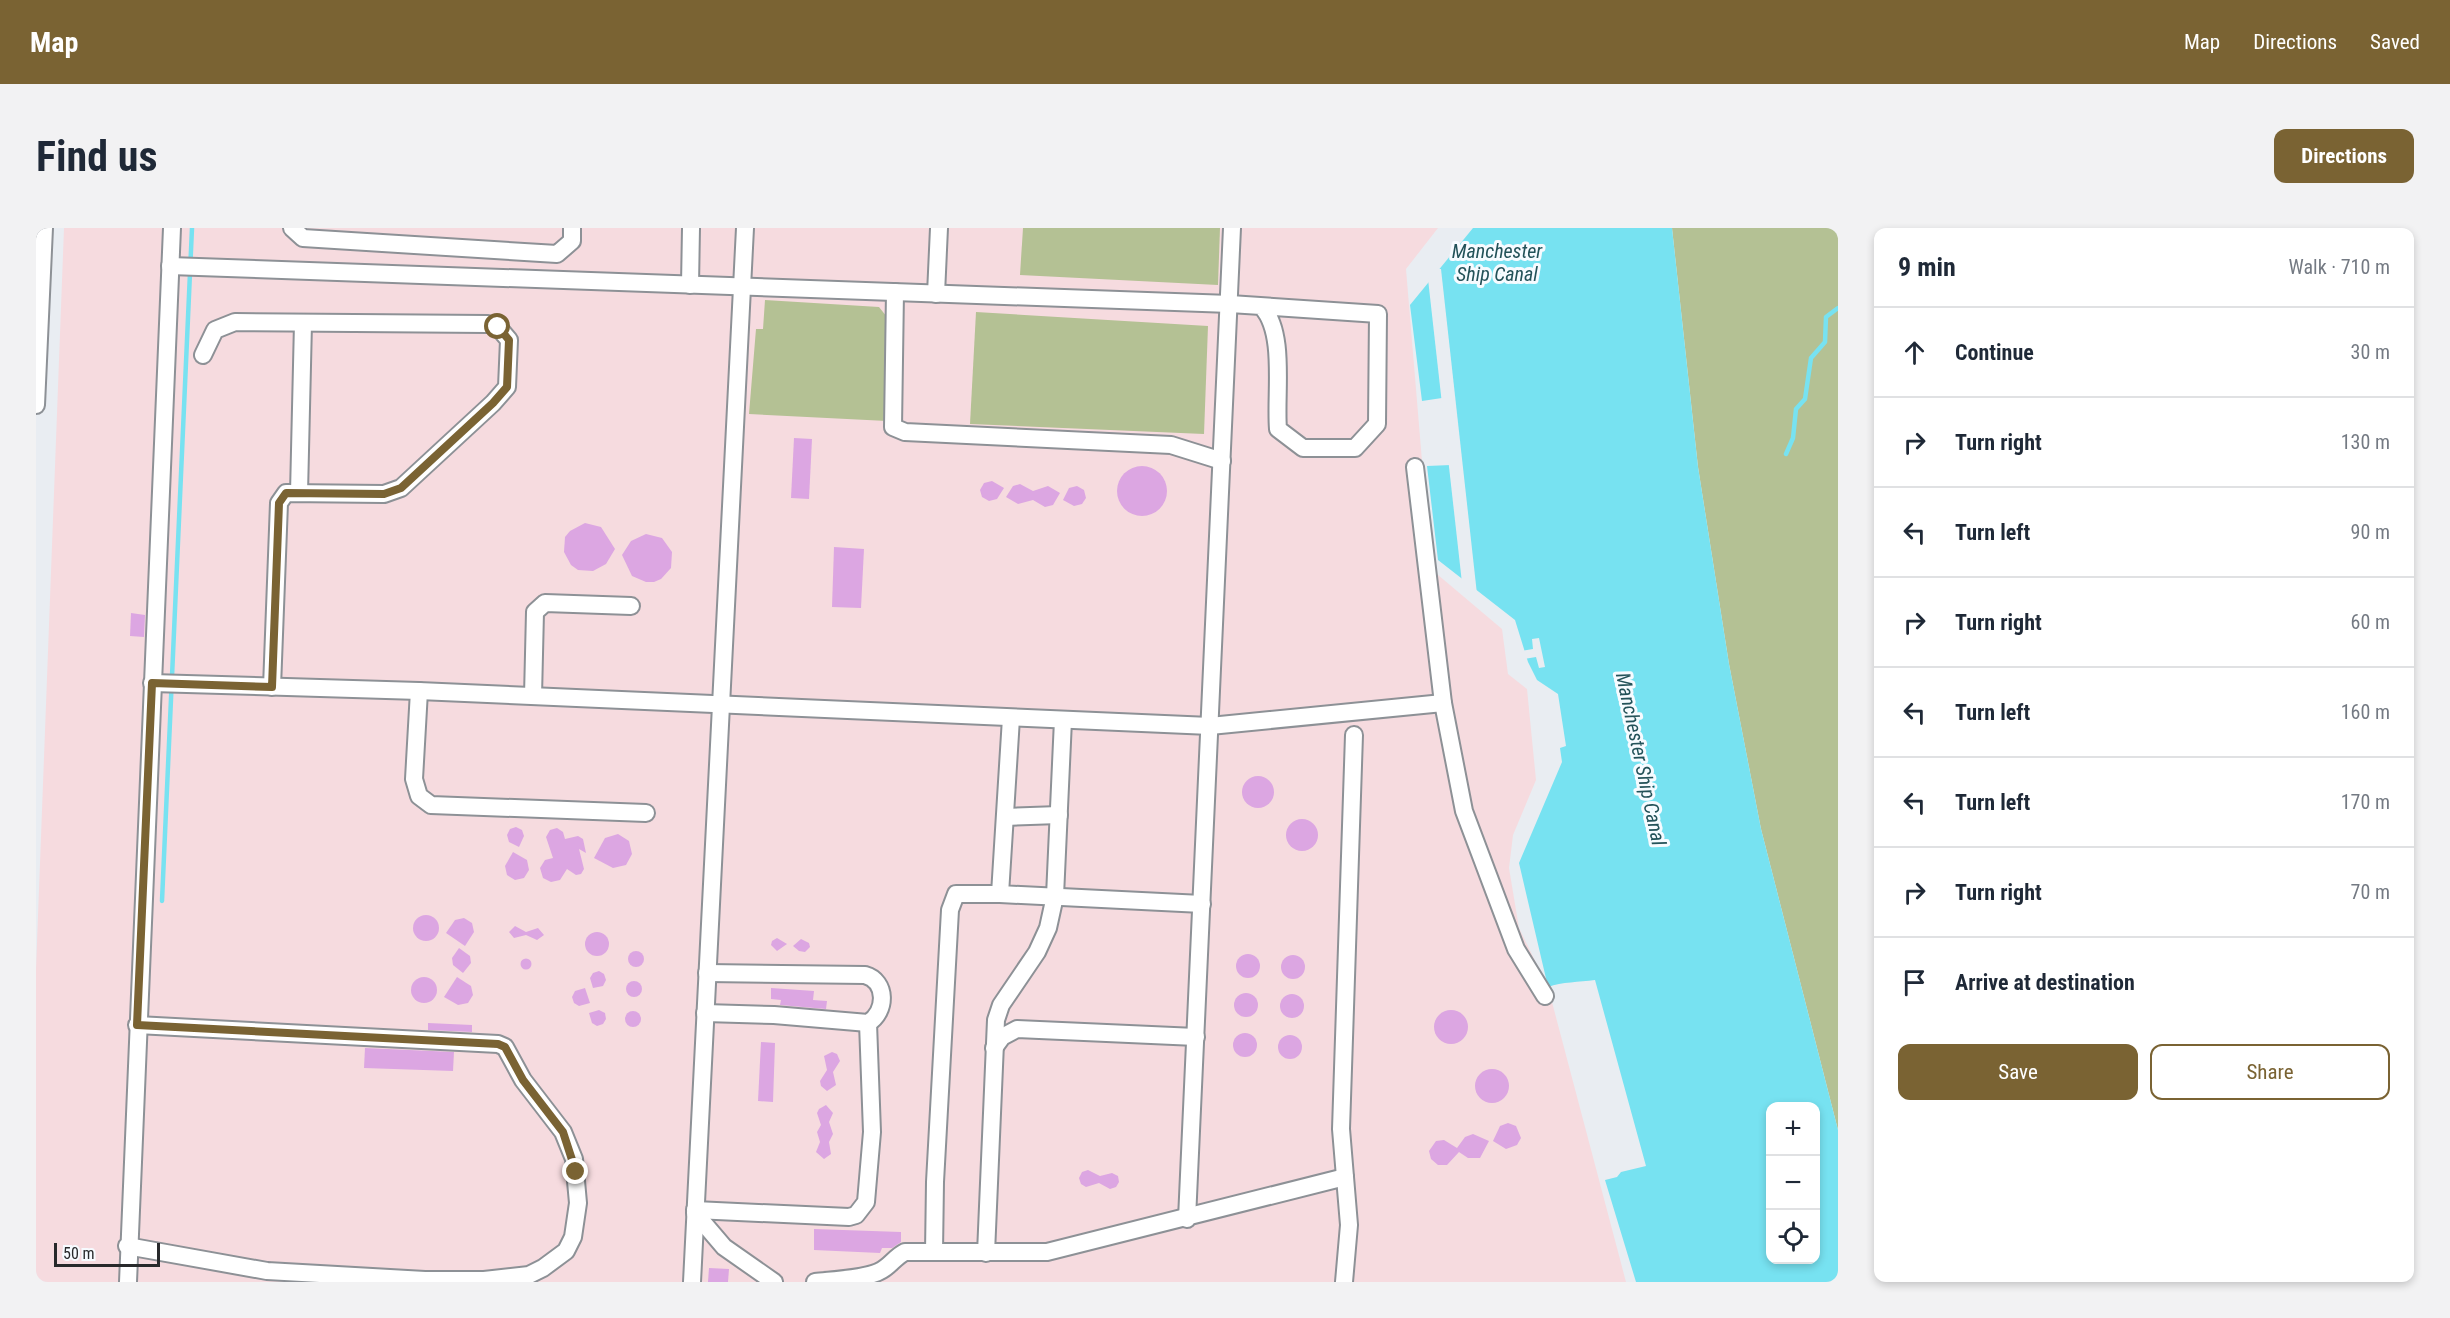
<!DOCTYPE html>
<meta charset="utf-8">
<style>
:root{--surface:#fff;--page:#f2f2f3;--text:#1f2937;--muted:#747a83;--line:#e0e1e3;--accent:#7a6333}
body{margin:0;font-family:"Roboto Condensed",sans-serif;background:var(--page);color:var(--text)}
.controls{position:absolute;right:18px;bottom:18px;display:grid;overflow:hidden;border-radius:12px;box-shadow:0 3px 9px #0003}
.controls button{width:54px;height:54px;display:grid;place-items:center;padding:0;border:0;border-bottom:2px solid var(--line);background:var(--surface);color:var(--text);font:30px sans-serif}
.scale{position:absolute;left:18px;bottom:15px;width:106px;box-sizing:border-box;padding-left:6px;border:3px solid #28292b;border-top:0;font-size:16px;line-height:21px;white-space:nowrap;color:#28292b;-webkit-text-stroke:4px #f7fbff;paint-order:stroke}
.stop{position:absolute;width:18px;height:18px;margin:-14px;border:4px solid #7a6333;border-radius:50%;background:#fff}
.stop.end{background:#7a6333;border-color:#fff;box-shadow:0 2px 6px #0008}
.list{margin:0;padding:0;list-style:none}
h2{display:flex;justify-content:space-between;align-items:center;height:78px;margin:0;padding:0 24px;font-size:26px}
h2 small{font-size:20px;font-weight:400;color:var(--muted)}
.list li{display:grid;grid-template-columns:39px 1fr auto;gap:18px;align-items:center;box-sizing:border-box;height:90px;padding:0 24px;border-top:2px solid var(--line)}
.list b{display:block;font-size:22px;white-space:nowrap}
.list em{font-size:20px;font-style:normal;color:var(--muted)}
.actions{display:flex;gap:12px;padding:18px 24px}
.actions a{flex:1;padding:14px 0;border:2px solid var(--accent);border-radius:12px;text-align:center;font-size:21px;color:var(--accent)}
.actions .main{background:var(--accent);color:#fff}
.icon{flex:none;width:33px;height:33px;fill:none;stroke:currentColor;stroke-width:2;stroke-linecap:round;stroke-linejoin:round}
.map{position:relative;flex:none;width:1802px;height:1054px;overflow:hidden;border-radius:12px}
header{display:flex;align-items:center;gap:36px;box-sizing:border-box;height:84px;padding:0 30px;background:var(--accent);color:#fff}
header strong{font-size:28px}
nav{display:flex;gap:33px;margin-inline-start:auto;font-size:21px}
.intro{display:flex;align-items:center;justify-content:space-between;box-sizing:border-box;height:144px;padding:0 36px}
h1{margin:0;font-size:42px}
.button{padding:15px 27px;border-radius:12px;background:var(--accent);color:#fff;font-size:21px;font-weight:700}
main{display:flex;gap:36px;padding:0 36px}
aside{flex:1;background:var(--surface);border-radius:12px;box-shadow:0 3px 9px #0003}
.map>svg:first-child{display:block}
.industrial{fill:#f6dbdf}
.green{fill:#b4c194}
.water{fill:#77e2f1;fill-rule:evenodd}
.pier{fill:#e9edf2}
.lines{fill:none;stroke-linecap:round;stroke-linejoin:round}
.stream{stroke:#77e2f1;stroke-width:4.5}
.building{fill:#dca6e2}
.minor-casing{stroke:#8d9196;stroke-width:20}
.minor{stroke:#fff;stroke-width:16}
.route{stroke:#7a6333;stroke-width:8}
.labels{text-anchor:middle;stroke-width:6;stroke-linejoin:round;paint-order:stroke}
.water-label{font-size:20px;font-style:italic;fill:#235259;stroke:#f7fbff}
</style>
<header>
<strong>Map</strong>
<nav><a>Map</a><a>Directions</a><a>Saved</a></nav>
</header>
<div class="intro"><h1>Find us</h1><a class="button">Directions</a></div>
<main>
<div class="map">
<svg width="1802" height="1054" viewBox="0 0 1802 1054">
<rect width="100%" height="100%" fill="#e9edf2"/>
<!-- industrial -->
<path class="industrial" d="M28 0H1402L1370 41 1395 341 1466 401 1472 446 1491 461 1500 552 1477 607 1473 640 1483 700 1512 759 1590 1054H0V741Z"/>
<!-- green -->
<g class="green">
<path d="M987 0H1184L1182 57 984 47Z"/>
<path d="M1636 0H1802V902L1725 601 1693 436 1662 239Z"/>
<path d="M729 72 843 79 855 94 851 193 713 186 720 101H727Z"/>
<path d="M940 84 1172 98 1168 206 934 196Z"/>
</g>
<!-- water -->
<path class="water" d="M1437 0H1636L1662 239 1693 436 1725 601 1802 902V1054H1600L1569 952 1581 949 1585 944 1610 938 1559 752C1543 754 1526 754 1512 759L1483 635 1526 534 1524 520 1530 518 1522 466 1501 452 1492 434 1479 392 1402 332 1391 238 1415 237 1406 170 1386 173 1374 77ZM1734 878H1780V1032H1734Z"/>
<!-- pier -->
<g class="pier">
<path d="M1401 41H1405L1441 366 1426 355 1392 51Z"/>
<path d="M1503 410 1509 439 1503 440 1500 429 1488 431 1485 423 1497 421 1496 411Z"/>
</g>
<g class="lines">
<!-- stream -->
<g class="stream">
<path d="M1750 226 1757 210 1760 181 1769 171 1775 130 1789 114 1790 89 1802 80"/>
<path d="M126 673 156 0"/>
</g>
</g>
<!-- building -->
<g class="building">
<path d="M758 210 776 211 773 271 755 270Z"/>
<circle cx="1106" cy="263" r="25"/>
<path d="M956 253 968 260 961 271 953 273 946 269 944 262 948 255Z"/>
<path d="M984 256 997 263 1012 258 1024 265 1017 277 1009 279 997 272 982 276 970 269 977 258Z"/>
<path d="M1041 258 1048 262 1050 270 1046 276 1038 278 1027 272 1033 260Z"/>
<path d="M549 295 565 299 579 321 570 336 557 343 542 342 535 337 528 324 529 309 534 303Z"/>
<path d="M610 306 626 310 636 324 635 340 625 351 618 354H610L596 348 586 327 595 313Z"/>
<path d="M798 319 828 321 825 380 796 379Z"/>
<path d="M95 385 109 387 108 409 94 408Z"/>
<circle cx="1222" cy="564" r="16"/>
<circle cx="1266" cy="607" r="16"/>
<path d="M480 599 486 602 488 608 483 619 473 614 471 607 474 601Z"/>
<path d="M521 600 527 604 529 611 542 608 547 611 550 625 543 621 548 641 545 646 540 647 531 641 524 652 515 654 507 650 504 640 509 632 517 630 510 609 514 602Z"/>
<path d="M582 606 593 613 596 626 590 637 577 640 558 630 569 610Z"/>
<path d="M477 624 491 632 493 642 488 650 479 652 471 647 469 638Z"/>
<circle cx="390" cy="700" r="13"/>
<path d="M428 690 436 695 438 704 429 718 410 705 419 692Z"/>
<path d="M479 698 490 704 502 700 508 707 501 712 490 707 478 710 473 704Z"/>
<circle cx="561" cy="716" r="12"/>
<path d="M741 710 751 716 741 723 735 717 736 713Z"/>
<path d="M765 711 773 715 774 719 769 724 763 723 757 718Z"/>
<path d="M423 720 434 728 435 735 427 745 417 737 416 730Z"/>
<circle cx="600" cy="731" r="8"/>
<circle cx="1212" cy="738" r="12"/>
<circle cx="1257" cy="739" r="12"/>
<circle cx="490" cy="736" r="5.5"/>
<path d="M563 743 568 746 570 752 567 758 557 760 554 750 557 745Z"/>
<path d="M421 749 435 758 437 767 432 775 422 777 408 769Z"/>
<circle cx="388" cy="762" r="13"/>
<circle cx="598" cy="761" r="8"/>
<path d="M549 760 554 775 543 778 538 775 536 769 539 763Z"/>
<path d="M735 760 778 763 777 772 791 773 790 781 744 777 745 772 735 771Z"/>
<circle cx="1210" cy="777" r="12"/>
<circle cx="1256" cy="778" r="12"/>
<path d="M563 782 569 785 570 791 567 796 561 798 556 795 553 785Z"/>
<circle cx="1415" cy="799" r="17"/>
<circle cx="597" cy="791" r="8"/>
<path d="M392 795 436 797V804L392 802Z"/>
<circle cx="1209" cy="817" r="12"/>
<circle cx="1254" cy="819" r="12"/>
<path d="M725 814 739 815 737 874 722 873Z"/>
<path d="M329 820 418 824 417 843 328 840Z"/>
<path d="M796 824 801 826 804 833 797 844 800 857 791 863 785 858 784 853 791 842 788 828Z"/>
<circle cx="1456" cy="858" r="17"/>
<path d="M790 877 797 885 793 894 797 906 793 914 795 926 788 931 780 924 784 914 781 904 785 897 781 885 783 881Z"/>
<path d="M1472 895 1480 898 1485 910 1481 917 1470 921 1457 913 1464 898Z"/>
<path d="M1437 906 1453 913 1444 930H1432L1423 924 1411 937H1402L1395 931 1393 923 1400 913 1408 912 1421 920 1429 909Z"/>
<path d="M1052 942 1064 948 1076 945 1082 948 1083 954 1080 959 1074 961 1063 955 1050 959 1045 956 1043 950 1046 944Z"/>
<path d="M778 1001 865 1004V1014L856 1020H846L844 1025 778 1022Z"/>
<path d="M673 1040 693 1041 692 1054H672Z"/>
</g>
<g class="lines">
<defs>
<g id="minor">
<path d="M256 0 267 10 521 26 536 13V0"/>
<path d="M134 38 1194 76 1342 86 1341 196 1319 220H1267L1242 201C1239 166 1250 105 1226 79"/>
<path d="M654 57 655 0"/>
<path d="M859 64 857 199 869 204 1135 217 1186 233"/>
<path d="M900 66 903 0"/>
<path d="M167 127 179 102 199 94 452 96 462 99 473 112 471 159 457 175 365 260 348 266 250 265 243 275 236 459"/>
<path d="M0 177 8 0"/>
<path d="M1379 239 1407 475 1428 583 1480 721 1509 768"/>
<path d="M263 265 267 95"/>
<path d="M116 455 383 463 1174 498 1407 475"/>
<path d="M383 463 378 551 383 568 395 577 610 585"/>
<path d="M497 468 499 384 509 375 595 378"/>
<path d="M975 490 964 666 1166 676"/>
<path d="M969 589 1023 587"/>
<path d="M669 785 738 787 832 795C851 784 851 753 829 747L671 745"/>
<path d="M958 820 966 809 981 801 1160 809"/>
<path d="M659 982 813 989 820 987 830 974 836 904 832 795"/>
<path d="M659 985 688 1019 738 1054"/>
<path d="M1151 991 1196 0"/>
<path d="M91 1018 231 1043 389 1052H448L493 1047 507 1040 530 1023 537 1009 542 975 538 931 527 904 487 852 469 819 462 816 101 797"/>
<path d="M898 1024 899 954 914 682 920 666H964"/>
<path d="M950 1025 960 792 965 777 1001 724 1012 700 1019 668 1027 492"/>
<path d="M92 1054 136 0"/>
<path d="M656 1054 709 0"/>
<path d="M779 1054C796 1052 832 1051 846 1042 855 1037 859 1029 869 1024H1011L1309 949"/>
<path d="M1308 1054 1313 997 1305 901 1318 507"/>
</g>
</defs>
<!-- minor casing -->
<use href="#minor" class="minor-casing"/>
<!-- minor -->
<use href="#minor" class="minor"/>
</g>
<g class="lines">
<!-- route -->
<path class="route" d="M462 99 473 112 471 159 457 175 365 260 348 266 250 265 243 275 236 459 116 455 101 797 462 816 469 819 487 852 527 904 540 944"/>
</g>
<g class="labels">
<!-- water labels -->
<g class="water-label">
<text x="1461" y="30">Manchester<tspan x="1461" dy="23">Ship Canal</tspan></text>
<text transform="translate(1605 531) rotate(78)" y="7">Manchester Ship Canal</text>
</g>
</g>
</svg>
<div class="controls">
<button>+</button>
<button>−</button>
<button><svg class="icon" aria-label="locate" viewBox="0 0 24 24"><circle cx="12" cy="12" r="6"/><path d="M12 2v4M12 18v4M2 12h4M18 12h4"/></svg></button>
</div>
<div class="scale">50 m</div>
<div class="stop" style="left:462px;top:99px"></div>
<div class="stop end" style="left:540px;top:944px"></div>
</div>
<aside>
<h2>9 min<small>Walk · 710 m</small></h2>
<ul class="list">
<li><svg class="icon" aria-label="ahead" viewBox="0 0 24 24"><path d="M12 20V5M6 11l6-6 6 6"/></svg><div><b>Continue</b></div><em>30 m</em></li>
<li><svg class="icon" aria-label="right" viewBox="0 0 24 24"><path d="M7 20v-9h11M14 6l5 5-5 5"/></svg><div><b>Turn right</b></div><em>130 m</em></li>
<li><svg class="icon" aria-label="left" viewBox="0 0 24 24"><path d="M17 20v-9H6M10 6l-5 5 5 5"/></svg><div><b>Turn left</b></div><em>90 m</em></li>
<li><svg class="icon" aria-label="right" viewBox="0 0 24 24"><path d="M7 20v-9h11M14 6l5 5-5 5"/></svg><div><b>Turn right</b></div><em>60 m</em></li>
<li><svg class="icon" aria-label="left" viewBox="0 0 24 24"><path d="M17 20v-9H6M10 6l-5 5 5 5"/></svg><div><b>Turn left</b></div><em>160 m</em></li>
<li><svg class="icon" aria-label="left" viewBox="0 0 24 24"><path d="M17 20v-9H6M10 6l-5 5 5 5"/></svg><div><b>Turn left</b></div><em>170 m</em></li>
<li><svg class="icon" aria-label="right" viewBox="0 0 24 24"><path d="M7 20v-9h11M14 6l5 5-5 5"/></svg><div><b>Turn right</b></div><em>70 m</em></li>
<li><svg class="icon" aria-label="arrive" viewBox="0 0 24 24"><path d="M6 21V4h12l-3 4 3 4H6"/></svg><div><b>Arrive at destination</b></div></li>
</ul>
<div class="actions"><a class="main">Save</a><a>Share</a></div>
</aside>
</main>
